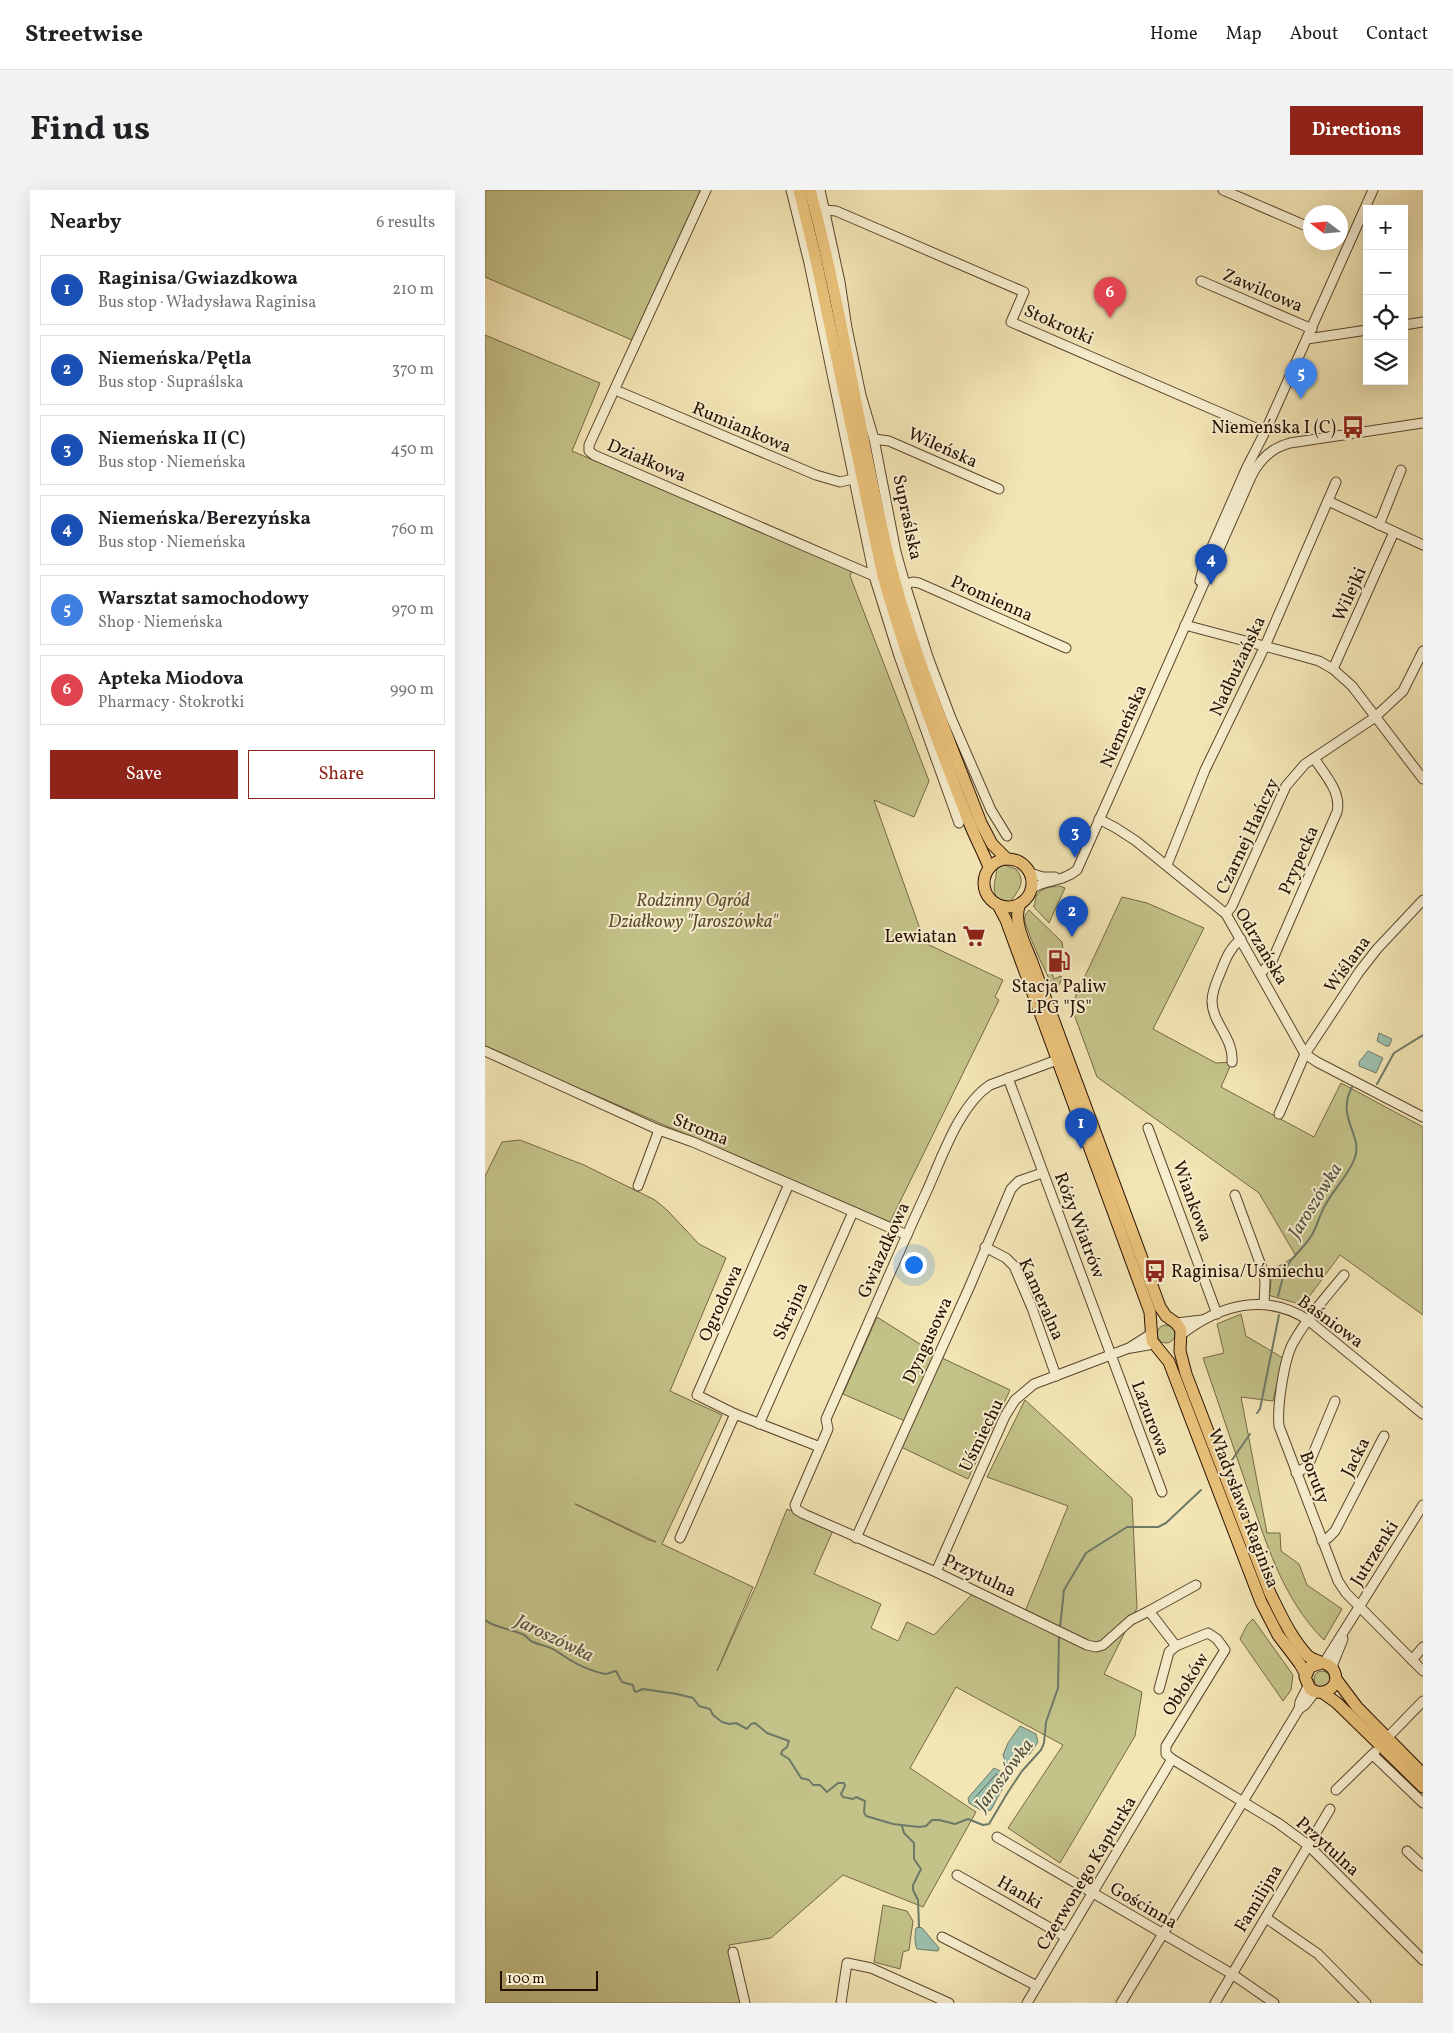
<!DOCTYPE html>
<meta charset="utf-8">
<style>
:root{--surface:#fff;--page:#f2f2f2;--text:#202124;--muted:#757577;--line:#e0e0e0;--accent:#8f2418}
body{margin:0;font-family:Vollkorn,serif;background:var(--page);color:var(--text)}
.controls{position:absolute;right:15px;top:15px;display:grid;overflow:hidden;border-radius:0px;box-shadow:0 5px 20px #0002}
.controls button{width:45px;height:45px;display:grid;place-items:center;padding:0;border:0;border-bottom:1px solid var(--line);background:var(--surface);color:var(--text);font:25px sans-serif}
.compass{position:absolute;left:818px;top:15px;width:45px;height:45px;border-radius:50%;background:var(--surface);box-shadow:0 5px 20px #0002;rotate:286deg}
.scale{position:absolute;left:15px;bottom:12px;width:98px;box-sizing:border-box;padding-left:5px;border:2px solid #270f00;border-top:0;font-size:14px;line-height:18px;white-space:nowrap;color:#270f00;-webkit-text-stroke:4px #f7eece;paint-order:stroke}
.you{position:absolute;left:428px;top:1074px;width:18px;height:18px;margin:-12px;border:4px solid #fff;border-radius:50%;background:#1a73e8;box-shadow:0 0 0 8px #1a73e833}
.badge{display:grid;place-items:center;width:32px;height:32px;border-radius:50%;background:var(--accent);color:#fff;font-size:16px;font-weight:700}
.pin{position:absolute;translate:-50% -41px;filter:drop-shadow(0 1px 2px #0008)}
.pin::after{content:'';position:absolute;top:26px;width:18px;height:15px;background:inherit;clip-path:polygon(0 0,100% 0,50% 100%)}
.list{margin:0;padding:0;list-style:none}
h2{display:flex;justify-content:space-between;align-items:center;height:65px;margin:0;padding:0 20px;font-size:21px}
h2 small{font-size:16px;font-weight:400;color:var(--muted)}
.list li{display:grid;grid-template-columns:32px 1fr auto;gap:15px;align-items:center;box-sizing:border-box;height:70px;margin:0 10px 10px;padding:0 10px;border:1px solid var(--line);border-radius:0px}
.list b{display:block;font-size:19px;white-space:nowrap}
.list p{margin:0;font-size:16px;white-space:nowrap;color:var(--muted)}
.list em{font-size:16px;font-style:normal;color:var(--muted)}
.actions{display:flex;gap:10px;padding:15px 20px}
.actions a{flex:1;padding:11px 0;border:1px solid var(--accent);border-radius:0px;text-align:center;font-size:18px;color:var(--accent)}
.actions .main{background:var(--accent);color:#fff}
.icon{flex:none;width:28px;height:28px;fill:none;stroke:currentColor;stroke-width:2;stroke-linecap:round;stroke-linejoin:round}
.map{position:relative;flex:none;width:938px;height:1813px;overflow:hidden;border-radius:0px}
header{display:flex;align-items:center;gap:30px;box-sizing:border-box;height:70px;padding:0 25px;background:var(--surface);border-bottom:1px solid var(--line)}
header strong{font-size:24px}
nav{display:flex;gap:28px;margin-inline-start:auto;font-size:18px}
.intro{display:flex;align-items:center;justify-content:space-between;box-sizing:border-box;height:120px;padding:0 30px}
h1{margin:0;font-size:35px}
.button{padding:12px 22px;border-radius:0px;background:var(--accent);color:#fff;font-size:18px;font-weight:700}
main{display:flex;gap:30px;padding:0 30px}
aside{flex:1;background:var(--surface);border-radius:0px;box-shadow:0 5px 20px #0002}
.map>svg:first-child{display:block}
.green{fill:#c3c288;stroke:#756844;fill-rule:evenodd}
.water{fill:#9bbfad;stroke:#6d7968}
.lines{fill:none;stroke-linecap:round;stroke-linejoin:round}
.shore{stroke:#616756;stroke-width:1}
.stream{stroke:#6d7968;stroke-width:2}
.minor-casing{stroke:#5a442d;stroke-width:11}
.major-casing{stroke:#270f00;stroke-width:13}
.minor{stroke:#f7eece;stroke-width:9}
.major{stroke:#eac27a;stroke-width:11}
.labels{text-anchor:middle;stroke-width:4;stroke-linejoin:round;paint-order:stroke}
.street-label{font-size:18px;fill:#270f00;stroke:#f7eece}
.poi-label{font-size:18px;fill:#270f00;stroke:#f7eece;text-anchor:end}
.park-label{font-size:18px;font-style:italic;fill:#5e4e30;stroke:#f7eece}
.water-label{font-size:19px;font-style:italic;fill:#555545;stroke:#f7eece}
</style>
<header>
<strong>Streetwise</strong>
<nav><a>Home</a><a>Map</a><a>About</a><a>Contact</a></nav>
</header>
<div class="intro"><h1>Find us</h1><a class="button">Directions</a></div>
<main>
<aside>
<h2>Nearby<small>6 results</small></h2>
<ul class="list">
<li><span class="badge" style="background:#1a4fb4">1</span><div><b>Raginisa/Gwiazdkowa</b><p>Bus stop · Władysława Raginisa</p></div><em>210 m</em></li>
<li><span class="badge" style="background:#1a4fb4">2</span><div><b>Niemeńska/Pętla</b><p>Bus stop · Supraślska</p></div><em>370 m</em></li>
<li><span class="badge" style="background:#1a4fb4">3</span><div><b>Niemeńska II (C)</b><p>Bus stop · Niemeńska</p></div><em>450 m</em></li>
<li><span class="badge" style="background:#1a4fb4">4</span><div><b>Niemeńska/Berezyńska</b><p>Bus stop · Niemeńska</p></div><em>760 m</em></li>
<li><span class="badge" style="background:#3f7fe0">5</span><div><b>Warsztat samochodowy</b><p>Shop · Niemeńska</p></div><em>970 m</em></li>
<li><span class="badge" style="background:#e0444e">6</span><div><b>Apteka Miodova</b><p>Pharmacy · Stokrotki</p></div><em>990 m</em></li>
</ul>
<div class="actions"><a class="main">Save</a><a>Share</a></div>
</aside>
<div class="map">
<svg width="938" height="1813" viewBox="0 0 938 1813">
<rect width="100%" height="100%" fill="#f3e5b4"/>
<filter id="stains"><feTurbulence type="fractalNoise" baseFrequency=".004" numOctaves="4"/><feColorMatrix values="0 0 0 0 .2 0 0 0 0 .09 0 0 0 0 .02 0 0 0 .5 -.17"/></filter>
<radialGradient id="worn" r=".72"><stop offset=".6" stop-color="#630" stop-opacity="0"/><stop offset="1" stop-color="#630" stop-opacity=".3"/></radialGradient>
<!-- green -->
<g class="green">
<path d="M0 0H219L147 150 0 87Z"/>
<path d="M0 145 115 193 87 261 367 381 365 386 444 591 429 627 389 610 440 753 518 790 510 807 514 810 405 1032 0 858Z"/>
<path d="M520 675 531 679C542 692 533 701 525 712 500 711 512 690 512 676Z"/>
<path d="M575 696 580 698 564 733 548 716 550 715C549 699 562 697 575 696Z"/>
<path d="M637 707 662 713 719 738 668 839 731 873 747 872 736 897 829 947 856 893 938 937V1125L855 1065 818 1115 783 1105 785 1102 787 1080 811 1066 774 1003 612 887 586 816Z"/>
<path d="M544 720 577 752 579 765 572 778 566 781 569 789 576 786 577 789 571 800C564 792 542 742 540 731 539 726 541 724 544 720Z"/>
<path d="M35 950 99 975 170 1010 182 1020 214 1054 241 1068 185 1201 237 1225 177 1354 268 1397 232 1481 271 1396 302 1319 349 1338 329 1384 396 1414 386 1438 413 1451 422 1432 449 1445 490 1401 539 1424 583 1316 502 1287 540 1210 647 1308 652 1418 619 1484 657 1502 650 1546 575 1673 523 1638 578 1555 471 1497 425 1578 491 1622 438 1717 358 1685 286 1748 244 1755 256 1813H0V986L17 952ZM90 1314H91L171 1352 164 1350Z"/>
<path d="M756 1124 761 1146 798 1168 788 1211 756 1207 782 1343H795L796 1361 814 1374 822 1395 857 1419 839 1450C796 1408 779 1346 760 1291 746 1250 732 1209 718 1168L739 1163 732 1134Z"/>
<path d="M392 1127 457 1168 525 1200 483 1289 416 1257 427 1234 358 1204Z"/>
<circle cx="681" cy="1144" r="9"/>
<path d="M768 1429 808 1485 806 1500 798 1511 755 1449 762 1435Z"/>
<circle cx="837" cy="1489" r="8"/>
<path d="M398 1715 422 1721 428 1731 424 1760 418 1762 415 1779 389 1772Z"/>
</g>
<!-- water -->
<g class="water">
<path d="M894 843 907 849 904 856H901L892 851Z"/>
<path d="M883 861 898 868 891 883 874 876V872Z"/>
<path d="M535 1536 551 1544 553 1552 544 1565 539 1564 534 1575 530 1577 521 1573 518 1565 523 1553Z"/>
<path d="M509 1578 521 1584 523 1588 506 1620 499 1622 484 1613 483 1608Z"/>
<path d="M434 1737 437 1738 454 1758 453 1761 432 1759C429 1752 430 1745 431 1738Z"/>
</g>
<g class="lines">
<!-- shore -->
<path class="shore" d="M512 1584 517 1589 503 1616 500 1617 491 1611 490 1608Z"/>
<!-- stream -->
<g class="stream">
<path d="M892 894 909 863 938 845"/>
<path d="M793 1106C796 1095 798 1083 804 1073 811 1063 822 1055 828 1043 833 1033 836 1021 842 1012 850 998 863 985 869 970 880 946 850 929 867 897"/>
<path d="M772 1223 775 1219 794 1125"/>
<path d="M747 1270 765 1244"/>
<path d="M0 1430C12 1439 29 1439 39 1445 43 1447 44 1451 48 1452 57 1456 65 1456 73 1462 87 1472 103 1481 121 1484 124 1484 127 1481 131 1481L137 1492 148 1495 149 1500 151 1502 158 1499 192 1504 208 1508 214 1516 225 1519 228 1525 237 1532 244 1534 251 1533 262 1539 266 1534 270 1533 282 1543 304 1551 302 1557 297 1561 296 1564 304 1569 316 1588 324 1590 328 1595H335L342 1602 353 1593H359L360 1596 356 1604 358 1607 368 1609 371 1607 380 1611 379 1622 381 1626 408 1634 434 1637 441 1636 447 1630H454L470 1634 483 1629 498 1635 504 1634 523 1602 537 1581 556 1560 559 1553 561 1532 573 1498 574 1445"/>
<path d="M575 1438 579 1400 601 1363 642 1337H673L681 1333 716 1300"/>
<path d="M417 1636 419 1643 429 1653V1669L436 1679 428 1695V1700L433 1710 434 1737"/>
</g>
<defs>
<g id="minor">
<path d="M221 0 104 255V261L109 265 389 386"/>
<path d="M306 0 324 73 389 386 414 466 474 633"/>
<path d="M335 0 355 92 362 138 376 205 389 249 411 362 420 394 443 467 466 528 506 620 522 646"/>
<path d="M738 0 826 38"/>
<path d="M340 20 351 21 539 102 526 132 780 242"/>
<path d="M716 91 827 139"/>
<path d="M919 135 938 132"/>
<path d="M822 149 882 140"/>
<path d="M135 202 331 285 355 292 368 289"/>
<path d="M389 249 404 251 514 299"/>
<path d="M843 311 938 355"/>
<path d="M894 335 916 280"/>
<path d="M717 392 715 391 719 375 762 277 780 242 888 0"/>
<path d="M420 394 428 392 434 393 581 458"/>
<path d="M700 435 809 464 834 471 848 479 867 496 938 589"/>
<path d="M848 479 909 342"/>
<path d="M614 629 631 638 651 651 741 724 820 864 832 872 938 927"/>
<path d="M682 675 720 580 780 456 851 292"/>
<path d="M545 683 558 687H570"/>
<path d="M546 699C560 689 576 693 592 680L766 287C774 270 786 258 805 253L938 233"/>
<path d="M741 724 747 716 801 596 820 574 889 528 918 501 938 461"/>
<path d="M776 783 787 771 852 622C857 602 839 584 829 568"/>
<path d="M0 861 174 940 208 952 422 1045"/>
<path d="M572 870 505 895C473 916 456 971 440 1005 406 1079 374 1155 341 1229L343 1239 310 1315 312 1320 319 1324 451 1382 602 1455 611 1457 618 1455 646 1430 664 1421"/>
<path d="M747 872C749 848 727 833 727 811 727 801 732 790 736 781 741 768 745 758 756 749"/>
<path d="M523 888 677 1302"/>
<path d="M794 924 820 864 874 782 892 759 938 710"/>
<path d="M663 938 732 1124"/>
<path d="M153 996 174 940"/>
<path d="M750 1005 778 1081 780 1092 779 1114"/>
<path d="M500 1057 521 1068 529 1076 547 1118 571 1186"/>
<path d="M859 1085C841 1107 822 1128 808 1153 799 1169 792 1217 794 1236L853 1391 861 1403 938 1481"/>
<path d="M691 1133 717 1130"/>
<path d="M697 1144C735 1115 780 1102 823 1130L938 1224"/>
<path d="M646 1158 669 1154"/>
<path d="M250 1224 212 1205 304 994"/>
<path d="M274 1234 368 1022"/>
<path d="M811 1283 823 1276 850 1211"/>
<path d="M195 1348 250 1224 335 1257"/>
<path d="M371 1348 484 1098 526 999 534 991 557 983"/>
<path d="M837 1351 843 1348 850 1341 899 1246"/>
<path d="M451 1382 520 1226 530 1210 549 1194 644 1158 666 1144"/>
<path d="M691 1456 664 1421 711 1395"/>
<path d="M927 1470 938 1457"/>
<path d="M839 1473 938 1315"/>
<path d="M848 1479V1474L858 1449"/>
<path d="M674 1499 684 1462 691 1456 723 1443 732 1449 740 1460 681 1556V1564L687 1569 793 1633 823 1655 938 1770"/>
<path d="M814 1519 820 1515 830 1502"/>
<path d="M902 1548 938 1511"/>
<path d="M888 1565 938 1613"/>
<path d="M851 1600 890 1562"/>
<path d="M512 1647 747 1784 789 1813"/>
<path d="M922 1661 938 1676"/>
<path d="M472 1685 581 1747"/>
<path d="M781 1728 833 1764 881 1813"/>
<path d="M457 1747 552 1796"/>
<path d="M248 1762 260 1813"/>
<path d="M356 1813 362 1773 386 1778 464 1813"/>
<path d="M542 1813 687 1569"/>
<path d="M636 1813 814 1519 815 1512 823 1496"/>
<path d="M730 1813 845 1619"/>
</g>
<g id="major">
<path d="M314 0 331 70 398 386C422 470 452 551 484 632 490 647 498 662 504 677"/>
<path d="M325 0C359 125 375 255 407 380 429 466 464 550 496 633L507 654 522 669"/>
<circle cx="523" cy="693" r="24"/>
<path d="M535 714C527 731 541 756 547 772L675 1117 681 1126 691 1133 696 1140 695 1161 701 1184 785 1403C796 1425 806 1448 823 1466 831 1473 844 1471 849 1481 857 1497 837 1508 825 1499L820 1487 825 1477 836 1473"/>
<path d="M513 715 521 730 665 1122 667 1151 684 1172 776 1412 793 1445 815 1474 821 1485"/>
<path d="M851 1489 872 1517 938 1584"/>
<path d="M838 1503 852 1513 938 1597"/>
</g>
</defs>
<!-- minor casing -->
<use href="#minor" class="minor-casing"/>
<!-- major casing -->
<use href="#major" class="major-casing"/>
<!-- minor -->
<use href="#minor" class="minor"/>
<!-- major -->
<use href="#major" class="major"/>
</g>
<!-- icons -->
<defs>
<symbol id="bus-bare" viewBox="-9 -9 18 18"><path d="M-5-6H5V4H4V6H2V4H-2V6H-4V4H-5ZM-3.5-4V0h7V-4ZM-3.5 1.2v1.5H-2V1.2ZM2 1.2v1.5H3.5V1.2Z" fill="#8f2418" stroke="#f7eece" stroke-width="2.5" paint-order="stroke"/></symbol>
<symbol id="supermarket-bare" viewBox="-9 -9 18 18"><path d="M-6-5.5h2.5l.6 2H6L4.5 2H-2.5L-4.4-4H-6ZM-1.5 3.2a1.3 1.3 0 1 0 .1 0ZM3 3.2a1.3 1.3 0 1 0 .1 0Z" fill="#8f2418" stroke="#f7eece" stroke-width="2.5" paint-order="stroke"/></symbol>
<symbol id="fuel-bare" viewBox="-9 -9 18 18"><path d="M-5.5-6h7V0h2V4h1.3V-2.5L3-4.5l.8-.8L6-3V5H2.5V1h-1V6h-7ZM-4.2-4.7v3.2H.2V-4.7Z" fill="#8f2418" stroke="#f7eece" stroke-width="2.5" paint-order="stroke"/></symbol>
</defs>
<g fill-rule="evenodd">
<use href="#bus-bare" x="852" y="221" width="32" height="32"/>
<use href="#supermarket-bare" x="473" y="730" width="32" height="32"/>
<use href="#fuel-bare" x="558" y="755" width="32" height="32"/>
<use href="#bus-bare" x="654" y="1065" width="32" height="32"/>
</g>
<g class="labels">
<!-- street labels -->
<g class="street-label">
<text transform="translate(778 100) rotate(23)" y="6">Zawilcowa</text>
<text transform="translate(574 134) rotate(24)" y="6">Stokrotki</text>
<text transform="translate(257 237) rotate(23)" y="6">Rumiankowa</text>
<text transform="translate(458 257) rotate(24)" y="6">Wileńska</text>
<text transform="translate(162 270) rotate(23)" y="6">Działkowa</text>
<text transform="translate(423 327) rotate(78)" y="6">Supraślska</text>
<text transform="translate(864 404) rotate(-66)" y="6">Wilejki</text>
<text transform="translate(507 408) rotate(24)" y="6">Promienna</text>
<text transform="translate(752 476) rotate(-65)" y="6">Nadbużańska</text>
<text transform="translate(638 536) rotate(-66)" y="6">Niemeńska</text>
<text transform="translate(762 646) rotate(-65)" y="6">Czarnej Hańczy</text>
<text transform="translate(813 670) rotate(-66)" y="6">Prypecka</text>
<text transform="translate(777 756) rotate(59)" y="6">Odrzańska</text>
<text transform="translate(862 774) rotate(-54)" y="6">Wiślana</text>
<text transform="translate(216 939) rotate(22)" y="6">Stroma</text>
<text transform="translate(708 1011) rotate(70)" y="6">Wiankowa</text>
<text transform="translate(595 1035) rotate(69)" y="6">Róży Wiatrów</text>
<text transform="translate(398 1060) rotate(-66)" y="6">Gwiazdkowa</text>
<text transform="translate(557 1109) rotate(66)" y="6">Kameralna</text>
<text transform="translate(235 1113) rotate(-66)" y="6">Ogrodowa</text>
<text transform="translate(305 1121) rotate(-66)" y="6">Skrajna</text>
<text transform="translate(846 1131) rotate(36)" y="6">Baśniowa</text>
<text transform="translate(442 1150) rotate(-65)" y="6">Dyngusowa</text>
<text transform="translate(666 1228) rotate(69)" y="6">Lazurowa</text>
<text transform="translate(496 1245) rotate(-64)" y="6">Uśmiechu</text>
<text transform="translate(870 1267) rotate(-63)" y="6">Jacka</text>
<text transform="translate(830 1287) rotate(69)" y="6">Boruty</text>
<text transform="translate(759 1318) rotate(69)" y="6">Władysława Raginisa</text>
<text transform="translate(889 1363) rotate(-58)" y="6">Jutrzenki</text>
<text transform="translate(495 1385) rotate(25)" y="6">Przytulna</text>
<text transform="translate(700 1494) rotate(-58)" y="6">Obłoków</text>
<text transform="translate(843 1656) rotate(42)" y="6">Przytulna</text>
<text transform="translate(601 1683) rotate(-59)" y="6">Czerwonego Kapturka</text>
<text transform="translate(535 1702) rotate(30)" y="6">Hanki</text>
<text transform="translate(773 1708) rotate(-59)" y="6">Familijna</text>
<text transform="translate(659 1715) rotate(30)" y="6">Gościnna</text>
</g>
<!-- poi labels -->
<g class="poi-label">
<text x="851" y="243">Niemeńska I (C)</text>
<text x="472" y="752">Lewiatan</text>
<text x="574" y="802" text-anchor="middle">Stacja Paliw<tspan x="574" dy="21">LPG "JS"</tspan></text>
<text x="686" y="1087" text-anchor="start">Raginisa/Uśmiechu</text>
</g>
<!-- park labels -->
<g class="park-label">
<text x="208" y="716">Rodzinny Ogród<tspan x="208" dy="21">Działkowy "Jaroszówka"</tspan></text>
</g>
<!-- water labels -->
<g class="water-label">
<text transform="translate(829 1010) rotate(-58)" y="7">Jaroszówka</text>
<text transform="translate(70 1447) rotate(26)" y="7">Jaroszówka</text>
<text transform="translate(518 1584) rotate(-53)" y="7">Jaroszówka</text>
</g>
</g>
<rect width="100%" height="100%" filter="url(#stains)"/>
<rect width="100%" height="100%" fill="url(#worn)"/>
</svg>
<div class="controls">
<button>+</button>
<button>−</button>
<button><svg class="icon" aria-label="locate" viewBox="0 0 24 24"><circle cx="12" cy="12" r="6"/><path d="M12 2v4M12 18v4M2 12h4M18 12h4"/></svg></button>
<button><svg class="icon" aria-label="layers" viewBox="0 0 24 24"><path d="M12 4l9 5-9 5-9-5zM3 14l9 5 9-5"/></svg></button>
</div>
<svg class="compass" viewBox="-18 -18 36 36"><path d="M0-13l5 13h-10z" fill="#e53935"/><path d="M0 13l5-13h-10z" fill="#757577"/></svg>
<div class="scale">100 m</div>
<div class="you"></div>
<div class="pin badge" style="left:596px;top:959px;background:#1a4fb4">1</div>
<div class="pin badge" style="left:587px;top:747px;background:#1a4fb4">2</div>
<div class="pin badge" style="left:590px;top:668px;background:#1a4fb4">3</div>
<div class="pin badge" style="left:726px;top:395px;background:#1a4fb4">4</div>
<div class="pin badge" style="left:816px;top:209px;background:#3f7fe0">5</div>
<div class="pin badge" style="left:625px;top:128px;background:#e0444e">6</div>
</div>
</main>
